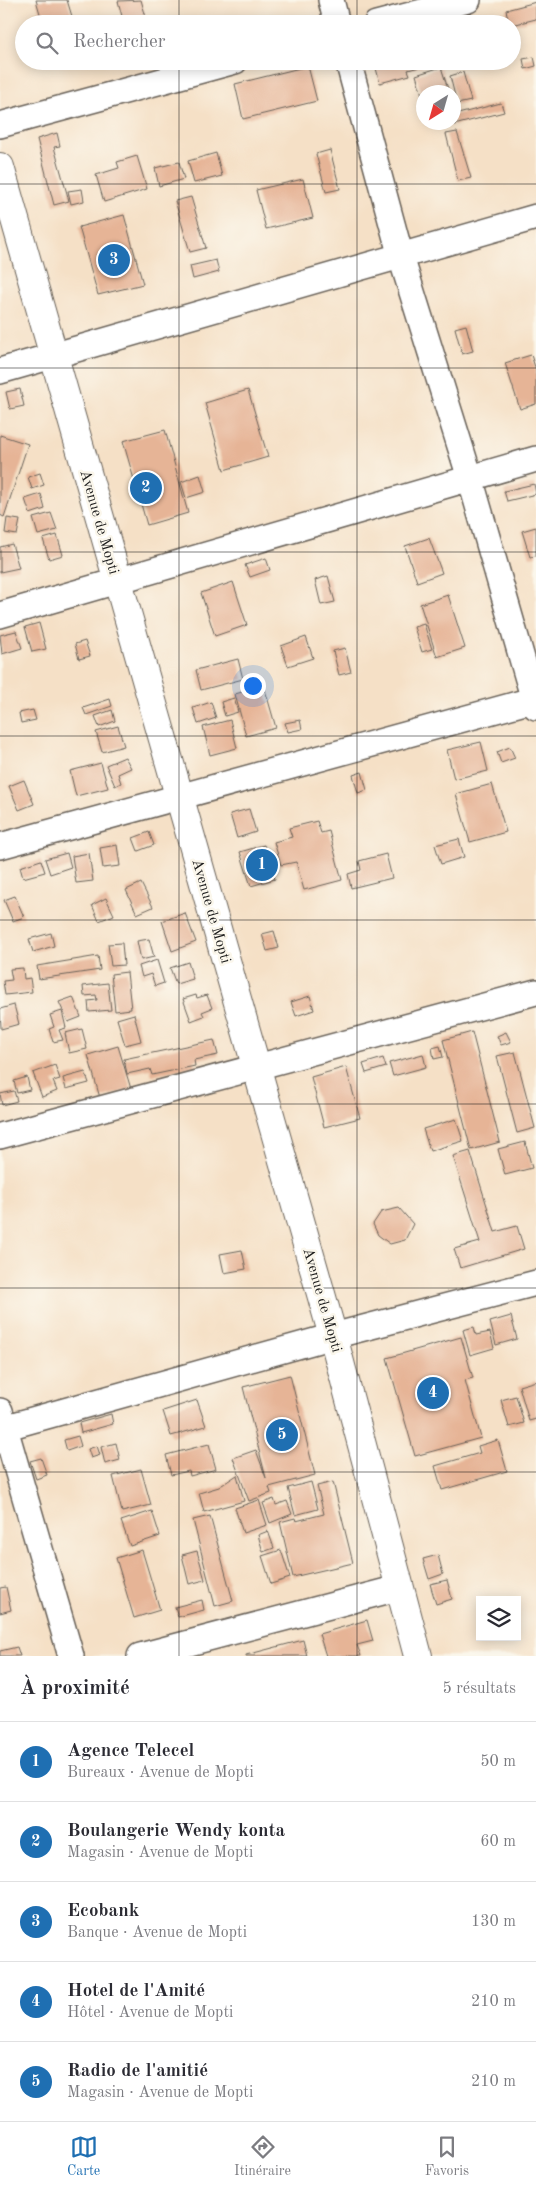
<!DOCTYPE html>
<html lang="fr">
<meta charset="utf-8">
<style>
:root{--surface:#fff;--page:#f2f2f3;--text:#2b2b33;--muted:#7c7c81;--line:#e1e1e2;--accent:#1f6fb2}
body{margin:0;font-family:"Old Standard TT",serif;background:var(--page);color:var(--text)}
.controls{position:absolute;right:15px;bottom:15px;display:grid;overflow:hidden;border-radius:0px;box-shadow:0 2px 12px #0003}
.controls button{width:45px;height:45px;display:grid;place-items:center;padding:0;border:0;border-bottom:1px solid var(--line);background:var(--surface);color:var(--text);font:25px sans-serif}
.compass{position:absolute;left:416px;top:85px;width:45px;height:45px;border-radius:50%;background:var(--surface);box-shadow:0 2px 12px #0003;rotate:217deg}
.you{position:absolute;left:252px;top:685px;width:18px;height:18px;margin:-12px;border:4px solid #fff;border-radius:50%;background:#1a73e8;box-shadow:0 0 0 8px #1a73e833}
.badge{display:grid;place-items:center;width:32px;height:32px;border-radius:50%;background:var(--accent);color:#fff;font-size:16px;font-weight:700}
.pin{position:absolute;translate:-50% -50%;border:2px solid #fff;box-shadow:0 1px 5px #0006}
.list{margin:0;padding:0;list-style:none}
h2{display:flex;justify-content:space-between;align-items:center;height:65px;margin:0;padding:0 20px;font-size:21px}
h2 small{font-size:16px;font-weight:400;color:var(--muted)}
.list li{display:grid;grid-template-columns:32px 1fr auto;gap:15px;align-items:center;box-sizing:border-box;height:80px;padding:0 20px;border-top:1px solid var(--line)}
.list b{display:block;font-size:19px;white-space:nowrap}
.list p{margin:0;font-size:16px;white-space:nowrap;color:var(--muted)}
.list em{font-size:16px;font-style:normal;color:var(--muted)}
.icon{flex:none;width:28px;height:28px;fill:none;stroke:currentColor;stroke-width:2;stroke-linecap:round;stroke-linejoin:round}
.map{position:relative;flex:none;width:536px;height:1656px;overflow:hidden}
.search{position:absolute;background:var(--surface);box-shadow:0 2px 12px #0003;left:15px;right:15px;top:15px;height:55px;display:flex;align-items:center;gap:12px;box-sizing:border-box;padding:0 18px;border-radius:28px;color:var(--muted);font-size:19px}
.sheet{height:465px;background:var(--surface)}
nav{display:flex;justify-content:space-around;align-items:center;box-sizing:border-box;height:70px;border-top:1px solid var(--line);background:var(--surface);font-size:14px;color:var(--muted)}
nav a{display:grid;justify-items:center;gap:2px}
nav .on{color:var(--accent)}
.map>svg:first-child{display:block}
.building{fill:#e6b496}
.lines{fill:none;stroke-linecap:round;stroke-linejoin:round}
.minor-casing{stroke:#686158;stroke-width:28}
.major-casing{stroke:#686158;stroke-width:30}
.minor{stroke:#fff;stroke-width:25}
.major{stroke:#fff;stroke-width:28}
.grid{fill:none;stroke:#1c1c1c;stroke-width:1;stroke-opacity:0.55}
.labels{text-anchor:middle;stroke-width:5;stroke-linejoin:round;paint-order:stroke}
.street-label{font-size:15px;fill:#1c1c1c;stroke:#fbf7ec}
</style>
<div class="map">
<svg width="536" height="1656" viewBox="0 0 536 1656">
<rect width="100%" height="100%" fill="#fbf7ec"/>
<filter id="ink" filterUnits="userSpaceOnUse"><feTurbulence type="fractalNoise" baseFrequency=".02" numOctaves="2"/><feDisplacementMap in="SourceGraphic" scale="10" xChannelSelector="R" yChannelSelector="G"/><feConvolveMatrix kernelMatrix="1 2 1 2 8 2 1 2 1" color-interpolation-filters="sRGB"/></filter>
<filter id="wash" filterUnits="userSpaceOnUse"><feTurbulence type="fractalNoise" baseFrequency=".0096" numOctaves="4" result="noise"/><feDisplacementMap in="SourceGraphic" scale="20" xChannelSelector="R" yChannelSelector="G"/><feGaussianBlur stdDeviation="1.12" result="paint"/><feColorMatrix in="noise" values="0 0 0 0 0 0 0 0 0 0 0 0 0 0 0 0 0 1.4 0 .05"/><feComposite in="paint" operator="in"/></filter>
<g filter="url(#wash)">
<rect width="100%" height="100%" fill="#f5e0c6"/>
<g id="blocks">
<!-- building -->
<g class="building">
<path d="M36 0H67L74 23 43 24Z"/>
<path d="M141 0 148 24H124L118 1Z"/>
<path d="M536 2V19L512 25 509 24 506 10Z"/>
<path d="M534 57 536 66 525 69 523 59Z"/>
<path d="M374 61H426L427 65 408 70 410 75 380 83Z"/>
<path d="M308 66 317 101 243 119 235 84Z"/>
<path d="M441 67 449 92H424L423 98 416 75Z"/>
<path d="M463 72 471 101 457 104 450 76Z"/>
<path d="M501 103 504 112 454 125V115Z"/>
<path d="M457 132 471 178 458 181 446 134Z"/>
<path d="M57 133 60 146 54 147 69 201 54 205 37 139Z"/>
<path d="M330 150 340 189 326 192 316 154Z"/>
<path d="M216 153 222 176 194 183 188 161Z"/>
<path d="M137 156 147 189 104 202 96 175 119 168 117 162Z"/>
<path d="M179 162 184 179 159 186 155 168Z"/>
<path d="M303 179 313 218 266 229 256 190Z"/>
<path d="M82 189 84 201 71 204 68 191Z"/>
<path d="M191 197 206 248 190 252 175 201Z"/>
<path d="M124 215 143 284 98 295 79 227Z"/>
<path d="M216 260 219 272 193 279 190 266Z"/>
<path d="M466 325 473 351 462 354 455 328Z"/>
<path d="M531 355 536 370V404L520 409 505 363Z"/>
<path d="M20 389 24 406 10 409 6 392Z"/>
<path d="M248 390 268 457 224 470 205 403Z"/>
<path d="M165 430 188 513 147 525 123 441Z"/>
<path d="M0 435 28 444 4 517 0 515Z"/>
<path d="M40 473 44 485 32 489 28 477Z"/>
<path d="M200 475 205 492 186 498 181 482Z"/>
<path d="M534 484 536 494 507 501 504 491Z"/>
<path d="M41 494 45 509 30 514 25 499Z"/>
<path d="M51 513 57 530 38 535 33 518Z"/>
<path d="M7 518 20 520 17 535 5 533Z"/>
<path d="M536 527V556L530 557 522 531Z"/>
<path d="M57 535 63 555 49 559 43 539Z"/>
<path d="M429 538 442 573 417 582 405 546Z"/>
<path d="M12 544 19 568 0 572V547Z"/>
<path d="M266 558 270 570 250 577 245 565Z"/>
<path d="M328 576 335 602 321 605 315 580Z"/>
<path d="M233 582 247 625 215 636 201 593Z"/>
<path d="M448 595 465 648 437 657 420 604Z"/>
<path d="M39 623 46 649 32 652 25 627Z"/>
<path d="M424 624 432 649 422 652 414 627Z"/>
<path d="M16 631 22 648 2 654 0 635Z"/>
<path d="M306 637 313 658 288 666 281 646Z"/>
<path d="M85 641 90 656 79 659 75 644Z"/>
<path d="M345 648 351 672 339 675 333 651Z"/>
<path d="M238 659 243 679 201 690 196 670Z"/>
<path d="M264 686 276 728 246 736 235 694Z"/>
<path d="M234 698 238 712 225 716 221 702Z"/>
<path d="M110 699 112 706 86 715 83 708Z"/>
<path d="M211 702 216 718 198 724 193 708Z"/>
<path d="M33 710 36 720 21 723 19 713Z"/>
<path d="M112 710 115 721 99 727 95 716Z"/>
<path d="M230 720 237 748 210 755 203 727Z"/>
<path d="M300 720 302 729 288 732 285 723Z"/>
<path d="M118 726 124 746 102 752 96 732Z"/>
<path d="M481 742 488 771 454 779 447 750Z"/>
<path d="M510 747 515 758 501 763 497 752Z"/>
<path d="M125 757 131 768 118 774 121 783 115 786 106 765Z"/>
<path d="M101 763 108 788 76 796 70 771Z"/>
<path d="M362 772 367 790 358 793 353 775Z"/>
<path d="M24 780 34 804 19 810 9 786Z"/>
<path d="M492 784 506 832 470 842 456 794Z"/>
<path d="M249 809 256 832 237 838 230 814Z"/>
<path d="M317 821 321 833 329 831 342 880 304 890 296 862 281 865 274 842 292 837 289 828Z"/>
<path d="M149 832 154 845 138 851 133 838Z"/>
<path d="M459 839 464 857 441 864 435 845Z"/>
<path d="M117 845 120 866 103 868 100 848Z"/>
<path d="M264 845 275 879 251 886 240 852Z"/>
<path d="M67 853 71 867 50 874 45 859Z"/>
<path d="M89 853 93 881 76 883 72 856Z"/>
<path d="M386 854 392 878 351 888 348 874 361 870 359 861Z"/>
<path d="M41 860 45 872 23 878 20 867Z"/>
<path d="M141 883 153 907 137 914 126 890Z"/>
<path d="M15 896 24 917 13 921 4 900Z"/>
<path d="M106 898 114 915 99 921 92 905Z"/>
<path d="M185 913 196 942 172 951 162 921Z"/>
<path d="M274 931 279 948 267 951 262 934Z"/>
<path d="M51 933 54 946 33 952 29 939Z"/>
<path d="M149 939 154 957 141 960 137 941Z"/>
<path d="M122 943 124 965 111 966 108 944Z"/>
<path d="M98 956 100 970 39 979 37 966Z"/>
<path d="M157 960 164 983 155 986 151 974 142 977 139 966Z"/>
<path d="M188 962 193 979 176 984 170 968Z"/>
<path d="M23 968 24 979 30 978 32 992 5 995 3 981 12 980 10 969Z"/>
<path d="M127 972 131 1009 115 1011 111 974Z"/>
<path d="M108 983 111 1010 89 1012 88 1001 97 1000 96 995 84 996 83 986Z"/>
<path d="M196 995 197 998 207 995 212 1008 202 1012 204 1016 191 1021 183 999Z"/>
<path d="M310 996 314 1010 296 1016 291 1002Z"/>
<path d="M73 997 81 1017 68 1022 59 1002Z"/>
<path d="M14 1005 19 1024 1 1029 0 1009Z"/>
<path d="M62 1011 66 1028 59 1030 63 1040 53 1042 49 1029 54 1027 50 1015Z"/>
<path d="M134 1014 141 1041 125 1045 117 1019Z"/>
<path d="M82 1029 87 1049 69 1053 65 1033Z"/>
<path d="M472 1032 500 1142 471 1150 443 1040Z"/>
<path d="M506 1032 511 1042 501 1045 497 1036Z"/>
<path d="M214 1040 218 1055 194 1060 195 1066 152 1075 150 1069 127 1074 124 1059Z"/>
<path d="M118 1046 131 1089 100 1098 88 1055Z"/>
<path d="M440 1046 443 1057 434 1059 432 1048Z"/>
<path d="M515 1052 535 1128 517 1133 497 1056Z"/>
<path d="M423 1054 426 1067 393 1076 389 1063Z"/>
<path d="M383 1058 386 1067 366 1073 363 1064Z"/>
<path d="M55 1065 60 1079 53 1081 57 1091 42 1097 33 1073Z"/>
<path d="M346 1067 360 1118 324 1127 311 1077Z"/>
<path d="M85 1072 89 1083 66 1089 63 1078Z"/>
<path d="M27 1077 30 1090 17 1093 14 1081Z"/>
<path d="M14 1091 17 1101 2 1105 0 1094Z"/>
<path d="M456 1119 463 1141 430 1151 423 1129Z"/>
<path d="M525 1142 532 1168 505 1175 498 1149Z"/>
<path d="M470 1151 495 1232 517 1226 524 1249 460 1268 454 1249 480 1242 453 1156Z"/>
<path d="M399 1208 413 1224 405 1240 390 1244 378 1235 373 1224 381 1212Z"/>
<path d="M242 1250 246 1269 224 1273 220 1254Z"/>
<path d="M511 1316 517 1339 496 1345 490 1322Z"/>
<path d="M474 1327 476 1335 490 1332 494 1348 470 1355 463 1330Z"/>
<path d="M461 1337 473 1378 465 1380 481 1438 415 1456 387 1358Z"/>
<path d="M290 1375 315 1475 269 1487 271 1493 249 1501 233 1458 256 1450 266 1478 243 1387Z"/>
<path d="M536 1381V1419L529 1421 519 1386Z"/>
<path d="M516 1396 524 1423 509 1427 501 1400Z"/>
<path d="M197 1400 206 1426 171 1436 163 1411Z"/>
<path d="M111 1414 113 1424 81 1433 79 1423Z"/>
<path d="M78 1436 81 1446 67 1451 64 1440Z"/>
<path d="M498 1440 507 1471 442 1490 435 1466 480 1453 478 1446Z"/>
<path d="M116 1443 120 1460 105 1464 101 1447Z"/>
<path d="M209 1444 216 1469 190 1476 189 1471 171 1475 166 1455Z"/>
<path d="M97 1446 100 1455 91 1458 88 1449Z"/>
<path d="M41 1458 47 1475 36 1479 30 1461Z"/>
<path d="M141 1469 151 1505 122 1512 113 1476Z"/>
<path d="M237 1475 244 1501 204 1512 199 1493 219 1487Z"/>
<path d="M311 1482 318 1509 295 1515 288 1488Z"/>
<path d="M333 1482 353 1563 293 1577 280 1522 295 1518 296 1521 324 1514 317 1486Z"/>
<path d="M274 1499 276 1505 287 1501 292 1514 270 1523 263 1503Z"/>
<path d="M259 1500 267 1525 243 1533 235 1508Z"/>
<path d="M152 1511 160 1536 130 1546 121 1521Z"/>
<path d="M210 1516 233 1601 215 1606 193 1520Z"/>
<path d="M268 1531 274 1548 263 1552 258 1535Z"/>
<path d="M142 1550 160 1610 134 1618 116 1558Z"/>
<path d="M281 1550 290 1578 271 1584 262 1556Z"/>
<path d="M197 1551 205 1580 189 1584 182 1555Z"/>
<path d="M438 1555 443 1574 429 1579 423 1559Z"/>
<path d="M447 1580 452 1599 436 1604 430 1584Z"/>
<path d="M6 1587 11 1610 0 1613V1588Z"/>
<path d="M202 1600 204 1610 178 1617 175 1607Z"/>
<path d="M367 1620 373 1641 357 1645 361 1656H326L319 1634Z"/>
<path d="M303 1640 307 1656H246V1655Z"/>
<path d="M17 1647 20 1656H0V1651Z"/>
</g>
</g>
</g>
<g filter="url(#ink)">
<use href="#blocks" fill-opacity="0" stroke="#686158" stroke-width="1"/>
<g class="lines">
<defs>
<g id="minor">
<path d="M331 0 337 24"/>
<path d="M376 24 468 0"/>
<path d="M348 61 401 257 470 478 536 707"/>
<path d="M0 125 235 61"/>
<path d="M0 371 536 217"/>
<path d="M0 615 536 459"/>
<path d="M0 846 536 699"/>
<path d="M0 1136 536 992"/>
<path d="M0 1411 71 1656"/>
<path d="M0 1429 333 1336 536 1283"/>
<path d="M140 1656 398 1588"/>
</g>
<path id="major" d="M0 167 333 1336 418 1656"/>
</defs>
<!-- minor casing -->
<use href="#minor" class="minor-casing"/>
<!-- major casing -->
<use href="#major" class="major-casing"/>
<!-- minor -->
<use href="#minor" class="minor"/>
<!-- major -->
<use href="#major" class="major"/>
</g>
</g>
<!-- grid -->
<path class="grid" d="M179 0V24M357 0V24M179 61V1656M357 61V1656M0 184H536M0 368H536M0 552H536M0 736H536M0 920H536M0 1104H536M0 1288H536M0 1472H536"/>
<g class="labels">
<!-- street labels -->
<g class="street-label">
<text transform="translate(100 522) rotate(74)" y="5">Avenue de Mopti</text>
<text transform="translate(212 911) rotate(74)" y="5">Avenue de Mopti</text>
<text transform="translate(323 1300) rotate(74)" y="5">Avenue de Mopti</text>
</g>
</g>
</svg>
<div class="controls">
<button><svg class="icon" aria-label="layers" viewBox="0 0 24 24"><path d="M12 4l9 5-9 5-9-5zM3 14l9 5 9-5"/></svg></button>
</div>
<svg class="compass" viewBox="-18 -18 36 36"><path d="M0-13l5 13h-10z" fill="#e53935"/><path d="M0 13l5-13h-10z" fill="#7c7c81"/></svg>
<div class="you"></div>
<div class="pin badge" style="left:262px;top:865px">1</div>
<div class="pin badge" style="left:146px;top:488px">2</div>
<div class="pin badge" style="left:114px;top:260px">3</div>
<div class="pin badge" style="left:433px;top:1393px">4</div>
<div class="pin badge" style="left:282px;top:1435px">5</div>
<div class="search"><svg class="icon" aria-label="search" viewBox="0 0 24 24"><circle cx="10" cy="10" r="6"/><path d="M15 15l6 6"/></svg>Rechercher</div>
</div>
<section class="sheet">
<h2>À proximité<small>5 résultats</small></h2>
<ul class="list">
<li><span class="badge">1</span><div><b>Agence Telecel</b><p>Bureaux · Avenue de Mopti</p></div><em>50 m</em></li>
<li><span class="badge">2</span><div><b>Boulangerie Wendy konta</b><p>Magasin · Avenue de Mopti</p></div><em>60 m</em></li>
<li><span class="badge">3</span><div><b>Ecobank</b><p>Banque · Avenue de Mopti</p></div><em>130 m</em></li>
<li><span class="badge">4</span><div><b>Hotel de l'Amité</b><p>Hôtel · Avenue de Mopti</p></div><em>210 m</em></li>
<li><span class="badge">5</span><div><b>Radio de l'amitié</b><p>Magasin · Avenue de Mopti</p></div><em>210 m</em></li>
</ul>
</section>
<nav>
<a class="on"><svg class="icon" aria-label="map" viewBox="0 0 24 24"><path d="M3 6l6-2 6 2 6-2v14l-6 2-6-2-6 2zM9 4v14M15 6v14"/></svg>Carte</a>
<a><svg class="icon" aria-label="directions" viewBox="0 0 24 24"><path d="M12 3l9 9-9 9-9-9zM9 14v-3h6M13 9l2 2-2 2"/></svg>Itinéraire</a>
<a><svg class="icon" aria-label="saved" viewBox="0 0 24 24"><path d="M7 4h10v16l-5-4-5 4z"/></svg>Favoris</a>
</nav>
